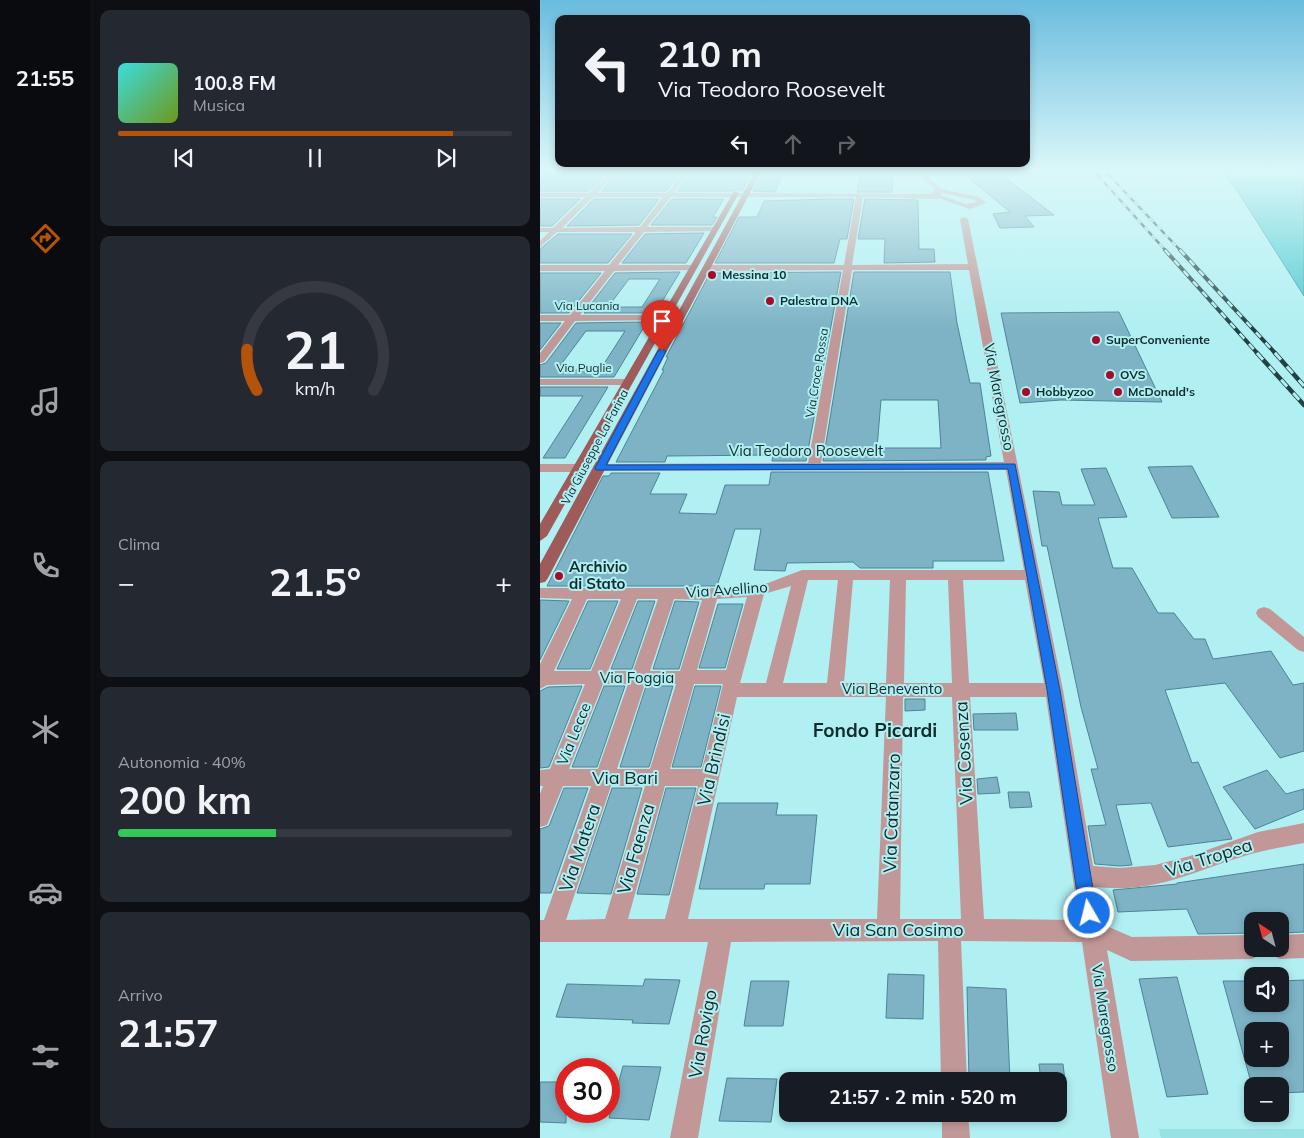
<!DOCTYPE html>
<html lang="it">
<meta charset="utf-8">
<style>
:root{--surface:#171b24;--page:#242831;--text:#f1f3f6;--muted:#9ea1a6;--line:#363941;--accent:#b45309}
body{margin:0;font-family:Mulish,sans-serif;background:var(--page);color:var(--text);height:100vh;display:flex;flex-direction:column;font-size:19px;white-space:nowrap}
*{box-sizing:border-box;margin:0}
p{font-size:16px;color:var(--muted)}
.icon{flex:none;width:28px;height:28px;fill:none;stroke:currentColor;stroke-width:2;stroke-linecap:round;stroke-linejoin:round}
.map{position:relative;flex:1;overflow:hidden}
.details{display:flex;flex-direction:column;gap:10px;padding:10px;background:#0d0f14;width:450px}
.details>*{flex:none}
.top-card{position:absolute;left:15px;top:15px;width:475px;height:152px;border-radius:10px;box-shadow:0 2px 8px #0003;background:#171b24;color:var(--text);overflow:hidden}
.needle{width:32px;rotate:324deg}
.fabs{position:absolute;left:704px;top:912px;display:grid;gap:10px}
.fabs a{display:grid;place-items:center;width:45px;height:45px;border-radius:10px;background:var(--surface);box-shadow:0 2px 8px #0003;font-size:25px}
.speed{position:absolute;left:15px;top:1058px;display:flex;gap:10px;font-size:25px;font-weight:700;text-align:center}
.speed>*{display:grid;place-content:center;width:65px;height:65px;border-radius:50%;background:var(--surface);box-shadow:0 2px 8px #0003;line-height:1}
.speed .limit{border:8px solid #d22;background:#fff;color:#111}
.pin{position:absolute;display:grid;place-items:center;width:42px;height:42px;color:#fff;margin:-51px -21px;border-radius:50% 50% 50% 0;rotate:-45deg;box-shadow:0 0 5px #0007}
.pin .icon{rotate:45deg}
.me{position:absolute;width:55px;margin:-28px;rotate:352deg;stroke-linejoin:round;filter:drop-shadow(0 0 4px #0008)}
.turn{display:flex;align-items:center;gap:18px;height:105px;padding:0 20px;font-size:22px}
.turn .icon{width:65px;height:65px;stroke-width:2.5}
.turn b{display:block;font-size:35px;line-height:42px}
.lanes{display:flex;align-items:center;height:48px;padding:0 20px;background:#0003;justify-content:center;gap:25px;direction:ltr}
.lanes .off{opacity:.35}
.big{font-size:38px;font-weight:700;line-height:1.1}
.details .card{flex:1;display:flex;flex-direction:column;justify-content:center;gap:8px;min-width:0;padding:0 18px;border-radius:10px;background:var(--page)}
.details .dial{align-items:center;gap:0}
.dial svg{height:130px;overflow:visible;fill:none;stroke:var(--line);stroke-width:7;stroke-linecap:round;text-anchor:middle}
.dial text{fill:var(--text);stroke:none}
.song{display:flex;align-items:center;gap:15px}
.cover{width:60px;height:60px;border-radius:8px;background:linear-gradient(135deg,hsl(180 70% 55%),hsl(80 70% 35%))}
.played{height:5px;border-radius:2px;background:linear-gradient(90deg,var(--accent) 85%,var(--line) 85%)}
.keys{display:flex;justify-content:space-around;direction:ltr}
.heat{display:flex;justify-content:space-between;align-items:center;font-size:28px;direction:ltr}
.charge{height:8px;border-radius:4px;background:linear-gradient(90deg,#34c759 40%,var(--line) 0)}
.trip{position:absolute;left:239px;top:1072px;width:288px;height:50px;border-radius:10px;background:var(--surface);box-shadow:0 2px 8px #0003;font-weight:700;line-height:50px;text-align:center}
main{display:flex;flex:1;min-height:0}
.dock{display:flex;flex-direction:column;width:90px;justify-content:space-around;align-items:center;background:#090b0e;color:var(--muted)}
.dock .icon{width:35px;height:35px}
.dock .on{color:var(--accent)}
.dock b{font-size:22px;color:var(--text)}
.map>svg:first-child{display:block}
</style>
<main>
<nav class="dock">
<b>21:55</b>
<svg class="icon on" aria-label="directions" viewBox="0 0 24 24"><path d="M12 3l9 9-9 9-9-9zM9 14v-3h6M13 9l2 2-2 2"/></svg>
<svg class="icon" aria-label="music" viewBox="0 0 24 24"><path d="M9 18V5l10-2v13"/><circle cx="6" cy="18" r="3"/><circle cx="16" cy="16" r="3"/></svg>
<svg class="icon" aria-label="phone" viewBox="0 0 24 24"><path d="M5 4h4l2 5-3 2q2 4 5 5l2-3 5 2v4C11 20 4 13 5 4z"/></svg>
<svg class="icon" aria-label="climate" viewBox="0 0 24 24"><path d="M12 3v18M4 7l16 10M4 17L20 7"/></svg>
<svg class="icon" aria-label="car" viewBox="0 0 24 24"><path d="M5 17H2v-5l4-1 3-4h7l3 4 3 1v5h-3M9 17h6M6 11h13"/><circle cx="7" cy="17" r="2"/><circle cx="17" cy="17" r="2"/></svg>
<svg class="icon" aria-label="filters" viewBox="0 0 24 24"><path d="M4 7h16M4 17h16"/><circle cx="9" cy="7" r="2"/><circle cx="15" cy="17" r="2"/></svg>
</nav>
<section class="details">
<div class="card">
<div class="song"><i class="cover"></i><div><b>100.8 FM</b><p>Musica</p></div></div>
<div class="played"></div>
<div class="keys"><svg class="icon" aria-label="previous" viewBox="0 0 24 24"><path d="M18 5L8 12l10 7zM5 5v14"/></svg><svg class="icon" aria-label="pause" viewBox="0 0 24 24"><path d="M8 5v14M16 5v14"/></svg><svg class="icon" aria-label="next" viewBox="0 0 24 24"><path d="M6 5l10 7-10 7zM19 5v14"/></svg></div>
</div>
<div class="card dial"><svg viewBox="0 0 100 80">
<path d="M14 69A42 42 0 1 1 86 69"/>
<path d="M14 69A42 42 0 0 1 8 44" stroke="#b45309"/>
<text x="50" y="56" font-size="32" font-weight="700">21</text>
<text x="50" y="72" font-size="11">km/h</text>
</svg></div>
<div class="card"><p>Clima</p>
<div class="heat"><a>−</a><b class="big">21.5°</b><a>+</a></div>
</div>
<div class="card"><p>Autonomia · 40%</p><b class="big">200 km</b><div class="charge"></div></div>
<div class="card"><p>Arrivo</p><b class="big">21:57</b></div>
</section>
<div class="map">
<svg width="764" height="1138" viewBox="0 0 764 1138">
<rect width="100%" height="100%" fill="#b0eff2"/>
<!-- built -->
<path fill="#9ae1e5" d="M612 170H653L656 176 620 177Z
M619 1129H764V1138H621Z"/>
<!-- water -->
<path fill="#4ec9d0" stroke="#3c9a9f" d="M680 170H764V296L698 192Z"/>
<!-- building -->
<path fill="#7db3c5" stroke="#4e8495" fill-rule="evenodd" d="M0 170H71L48 191H0Z
M81 170H143L126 191H61Z
M153 170H214L202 191 197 189 192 191H138Z
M224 170H244L235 192 213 191Z
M321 170H353L352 192H317Z
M419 170H455L514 215 485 216 494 227 460 228 453 214 470 212Z
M0 199H40L12 226H0Z
M54 199H119L99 225 27 226Z
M132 199H184L173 217H177L172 225H111Z
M290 199H314L307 239H300L294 263H175L199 217H217L224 201Z
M325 199 378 200 379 249H394L395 262 344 263 345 239H318Z
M164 233 146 263H82L105 234Z
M18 234H92L68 263H0V249Z
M140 272 115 313H44L75 273ZM89 279H120L102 307H68Z
M301 272 266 461H232L233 455 127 456 125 462H76L124 370H122L128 357H126L170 273Z
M314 272H410L417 323 430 383H440L451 456 446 457V460L283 461ZM341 400H398L401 448H337Z
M0 273H61L29 313H0Z
M579 312 622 402 521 400 480 403 461 313Z
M107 322 74 377H0V365L6 363 36 323ZM46 331H85L60 370H17Z
M0 323H21L0 350Z
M0 387H68L25 458H3L43 396H0Z
M652 466 679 517 632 518 608 467Z
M566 468 587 517 558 518 573 568H592L618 613H634L654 639H665L673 659 731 651 753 685 764 683V751L740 758 685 683 625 690 652 763 658 762 692 839 628 847 611 803 576 805 592 865 580 866 555 864 548 826 566 825 551 769H558L541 707 507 546H502L493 491 519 492 522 505H555L541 469Z
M231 472H448L464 561H393V568H320L313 562 247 563 245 571 214 570 221 529H195L177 586H7L63 476H69L71 473H120L110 494H147L139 513 176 514 185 485H229Z
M0 600 29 601 0 660Z
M48 601H78L50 669H17Z
M98 601H115L92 669H71Z
M135 601 159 602 139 669H113Z
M178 604H203L185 668H159Z
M42 686 9 767 0 768V691L8 687Z
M64 686H85L57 767H32Z
M106 686H133L109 767H80Z
M155 686H181L161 767H132Z
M365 699H385V710L365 711Z
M476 713 478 730H434L433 714Z
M727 770 746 794 764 789V809L715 829 683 787Z
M457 777 460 793 438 794 437 779Z
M24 788H48L11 893H0V829L9 826Z
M72 788H102L71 894 37 893Z
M126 788H156L129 895 97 894Z
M468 792H489L492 807 470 808Z
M178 803H238L236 815H277L270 884H225L224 889H159Z
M764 864V932L740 933V921H712V933L658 934 647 909 578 912 573 890 637 884V883Z
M348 974 384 975 383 1019 346 1018Z
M637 977 668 1094 627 1097 599 979Z
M105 979 140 980 129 1024 92 1023 93 1020 16 1017 27 984 103 986Z
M764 980V1092L740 1093V1086H712L683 981H712V1004H740V981ZM712 1031H740V1059H712Z
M211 981H249L243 1026H204Z
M427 987 466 989 470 1081H429Z
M499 1064H523L525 1081H501Z
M83 1066 121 1067 109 1120 69 1118Z
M187 1078 237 1079 231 1122 179 1121Z
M0 1082H26V1123L0 1122Z"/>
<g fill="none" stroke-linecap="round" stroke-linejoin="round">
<!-- minor -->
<path fill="#c19897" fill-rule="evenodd" d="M73 170H79L57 193H127L145 170H151L134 193 391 194 395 189 374 170H380L402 189 439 197 446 203 430 209 401 199 323 197 312 265 428 264 420 219 424 217 428 219 523 690 553 866 580 868 615 865 650 856 718 832 764 823V843C749 846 734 848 719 852 659 867 623 894 556 887L562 924 592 937 712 935V949H723L720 955 712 959 591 961 567 950 599 1138H571L542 942 421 941 427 1081H401L398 941 191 942 158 1138H130L168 942H0V920H4L51 786H23L7 825 0 827V794L3 786H0V770L10 769 45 684 7 685 0 689V664L32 599 0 598V588H196L228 583 262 570H484L466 470 54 471 53 468 54 465 59 464 268 463 303 270 167 271 163 268 167 265H304L316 197H131L107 227H175L179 229 175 231 104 232 78 265H153L157 268 156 270 74 271 40 315H124L127 316V320L35 321 4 362 0 363V353L25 321H0V315H30L65 271H0V265H69L96 232H17L0 247V241L9 232H0V228H13L45 197H0V193H49ZM402 193 435 200 437 202 426 204 400 195ZM53 197H123L100 227 22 228ZM312 270H429L464 462 281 463ZM268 580H298L287 683H243ZM313 580H350L346 683H304ZM366 580H408L412 683H364ZM423 580H485L504 683H429ZM251 586 226 683H200L224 594ZM207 597 186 670H157L177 599ZM47 599H81L51 671H14ZM97 599H118L93 671H68ZM134 599 162 600 140 671H110ZM63 684H88L58 769H29ZM105 684H136L110 769H77ZM154 684H183L162 769H130ZM197 697H346L337 919H148ZM363 697H412L421 919H360ZM430 697H506L539 920 444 919ZM71 786H105L65 919 26 920ZM125 786H158L125 919H88Z
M0 379H88L93 382 88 385H0Z
M0 464H39L45 468 39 472H0Z
M724 607 730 609 764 637V652L758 650 718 617 716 613 718 609Z
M764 934V958L740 959 732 955 729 949H740V935Z
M402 1114H428L430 1138H402Z"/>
<!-- major -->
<path fill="#9f5a5a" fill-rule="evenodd" d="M216 170H222L8 578 5 582 0 583V564Z
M196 191 199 193 7 536 0 541V524L193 193Z"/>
<!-- rail-far2 casing -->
<g stroke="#234042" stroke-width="2.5">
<path id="rail-far2" d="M553 170 626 251
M564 170 641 251"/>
</g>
<!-- rail-far1 casing -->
<g stroke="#234042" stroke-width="4">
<path id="rail-far1" d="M625 250 718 354
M640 250 736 354"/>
</g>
<!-- rail casing -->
<g stroke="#234042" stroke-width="4.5">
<path id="rail" d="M717 353 764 405
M735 353 764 386"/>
</g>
<!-- rail-far2 -->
<use href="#rail-far2" stroke="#b0eff2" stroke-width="2" stroke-dasharray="5.5" stroke-linecap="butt"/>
<!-- rail-far1 -->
<use href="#rail-far1" stroke="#b0eff2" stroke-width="2.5" stroke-dasharray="7" stroke-linecap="butt"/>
<!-- rail -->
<use href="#rail" stroke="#b0eff2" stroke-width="3" stroke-dasharray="9" stroke-linecap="butt"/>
</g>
<!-- sky -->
<linearGradient id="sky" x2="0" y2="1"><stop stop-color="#6abcde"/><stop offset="0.52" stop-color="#dbf8f9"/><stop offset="1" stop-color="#dbf8f9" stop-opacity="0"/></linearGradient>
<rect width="764" height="329" fill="url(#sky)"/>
<!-- route -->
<path fill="#1a73e8" stroke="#114b97" d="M122 349 126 351 66 465 475 464 520 690 557 913 555 919 549 921 543 919 540 913 507 690 468 469 56 470 55 468 118 351Z"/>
<!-- markers -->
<g fill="#a60c2a" stroke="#b0eff2" stroke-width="2">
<circle cx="172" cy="275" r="5"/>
<circle cx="230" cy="301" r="5"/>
<circle cx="556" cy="340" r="5"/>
<circle cx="570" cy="375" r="5"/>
<circle cx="486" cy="392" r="5"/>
<circle cx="578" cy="392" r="5"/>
<circle cx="19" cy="576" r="5"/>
</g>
<g text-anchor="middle" stroke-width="4" stroke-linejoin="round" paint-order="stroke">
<!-- far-poi labels -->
<g font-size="12" font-weight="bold" fill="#122b2d" stroke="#b0eff2" text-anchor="start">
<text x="182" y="279">Messina 10</text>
<text x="240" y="305">Palestra DNA</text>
<text x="566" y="344">SuperConveniente</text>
<text x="580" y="379">OVS</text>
<text x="496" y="396">Hobbyzoo</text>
<text x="588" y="396">McDonald's</text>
</g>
<!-- far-street labels -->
<g font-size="12" fill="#122b2d" stroke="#b0eff2">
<text x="47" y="310">Via Lucania</text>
<text x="44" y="372">Via Puglie</text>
<text transform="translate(277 373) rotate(-81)" y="4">Via Croce Rossa</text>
<text transform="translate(55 447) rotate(-62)" y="4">Via Giuseppe La Farina</text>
</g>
<!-- street labels -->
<g font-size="15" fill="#122b2d" stroke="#b0eff2">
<text transform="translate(459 397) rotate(79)" y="5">Via Maregrosso</text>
<text x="266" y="456">Via Teodoro Roosevelt</text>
<text transform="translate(187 590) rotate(-4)" y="5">Via Avellino</text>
<text x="97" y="683">Via Foggia</text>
<text x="352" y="694">Via Benevento</text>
<text transform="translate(34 734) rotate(-68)" y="5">Via Lecce</text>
<text transform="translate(565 1018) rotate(81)" y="5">Via Maregrosso</text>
</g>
<!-- poi labels -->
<g font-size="15" font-weight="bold" fill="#122b2d" stroke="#b0eff2" text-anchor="start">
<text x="29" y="572">Archivio<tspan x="29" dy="17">di Stato</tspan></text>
</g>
<!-- near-street labels -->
<g font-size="18" fill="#122b2d" stroke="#b0eff2">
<text transform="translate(424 753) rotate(-93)" y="6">Via Cosenza</text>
<text transform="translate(174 760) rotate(-77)" y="6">Via Brindisi</text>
<text x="85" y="784">Via Bari</text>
<text transform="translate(352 813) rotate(-88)" y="6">Via Catanzaro</text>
<text transform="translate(40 848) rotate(-71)" y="6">Via Matera</text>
<text transform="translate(96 849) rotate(-74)" y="6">Via Faenza</text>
<text transform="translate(669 858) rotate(-18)" y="6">Via Tropea</text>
<text x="358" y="936">Via San Cosimo</text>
<text transform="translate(163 1034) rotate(-80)" y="6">Via Rovigo</text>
</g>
<!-- near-neighbourhood labels -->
<g font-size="19" font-weight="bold" fill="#122b2d" stroke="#b0eff2">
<text x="335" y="737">Fondo Picardi</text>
</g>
</g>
</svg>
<div class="fabs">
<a><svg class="needle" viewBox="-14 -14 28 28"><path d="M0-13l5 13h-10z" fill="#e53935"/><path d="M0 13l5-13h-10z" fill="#9ea1a6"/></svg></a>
<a><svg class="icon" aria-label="sound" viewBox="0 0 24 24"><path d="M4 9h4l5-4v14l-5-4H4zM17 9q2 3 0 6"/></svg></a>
<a>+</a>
<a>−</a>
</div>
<div class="speed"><div class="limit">30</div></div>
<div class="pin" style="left:122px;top:351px;background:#d93025"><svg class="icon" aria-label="arrive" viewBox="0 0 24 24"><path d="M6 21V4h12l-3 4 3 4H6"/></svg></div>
<svg class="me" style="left:549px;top:913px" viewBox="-20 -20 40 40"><circle r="17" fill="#1a73e8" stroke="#fff" stroke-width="3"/><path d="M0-11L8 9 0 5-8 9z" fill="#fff"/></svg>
<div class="trip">21:57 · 2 min · 520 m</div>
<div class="top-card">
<div class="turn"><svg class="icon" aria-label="left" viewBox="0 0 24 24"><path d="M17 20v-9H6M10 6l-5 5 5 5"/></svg><div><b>210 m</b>Via Teodoro Roosevelt</div></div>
<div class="lanes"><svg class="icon" aria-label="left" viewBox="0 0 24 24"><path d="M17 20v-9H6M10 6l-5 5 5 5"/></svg><svg class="icon off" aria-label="ahead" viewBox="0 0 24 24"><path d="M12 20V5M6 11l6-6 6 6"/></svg><svg class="icon off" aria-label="right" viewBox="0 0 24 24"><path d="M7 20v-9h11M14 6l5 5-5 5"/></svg></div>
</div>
</div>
</main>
